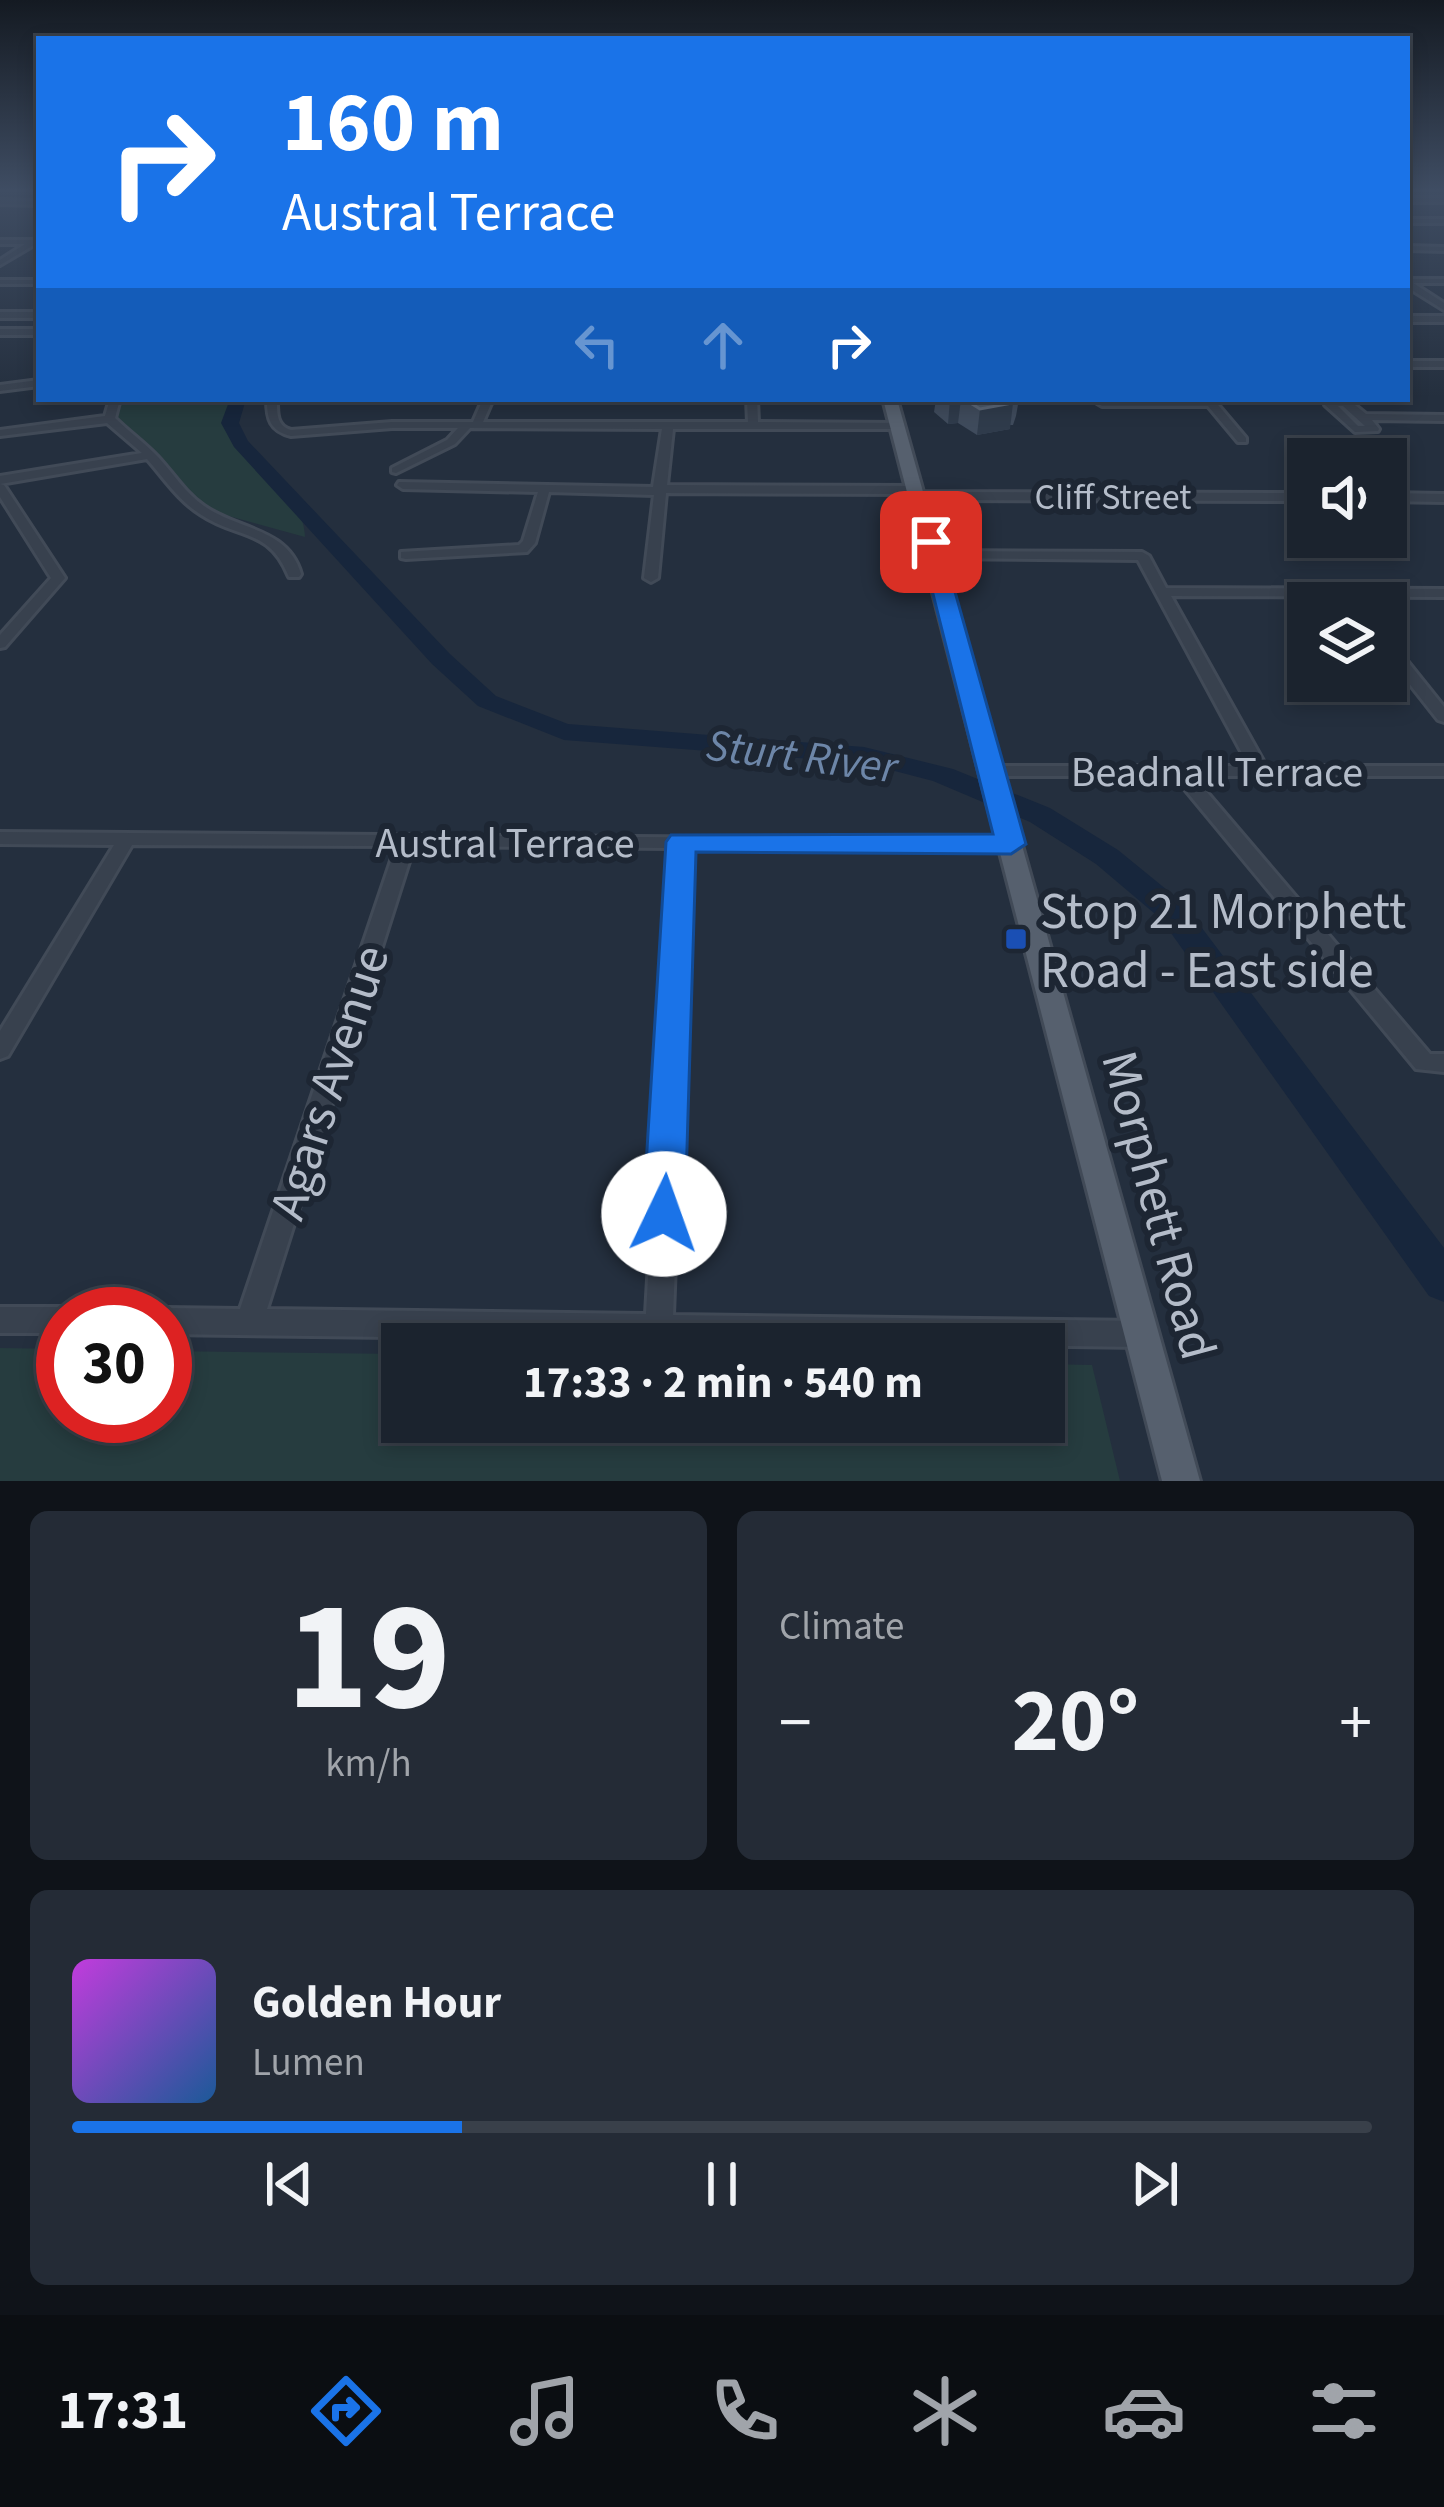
<!DOCTYPE html>
<meta charset="utf-8">
<style>
:root{--surface:#1b232e;--page:#242b36;--text:#f1f3f6;--muted:#a0a4aa;--line:#39404a;--accent:#1a73e8}
body{margin:0;font-family:"Source Sans 3",sans-serif;background:var(--page);color:var(--text);height:100vh;display:flex;flex-direction:column;font-size:45px;white-space:nowrap}
*{box-sizing:border-box;margin:0}
p{font-size:39px;color:var(--muted)}
.icon{flex:none;width:66px;height:66px;fill:none;stroke:currentColor;stroke-width:2;stroke-linecap:round;stroke-linejoin:round}
.map{position:relative;height:1481px;overflow:hidden}
.drawer{display:flex;flex-direction:column;gap:30px;padding:30px;background:#0f1319;flex:1}
.drawer>*{flex:none}
.guide{position:absolute;left:36px;top:36px;width:1374px;height:366px;border-radius:0px;box-shadow:0 6px 18px #0003,0 0 0 3px var(--line);background:#1a73e8;color:#fff;overflow:hidden}
.buttons{position:absolute;left:1287px;top:438px;display:grid;gap:24px}
.buttons a{display:grid;place-items:center;width:120px;height:120px;border-radius:0px;background:var(--surface);box-shadow:0 6px 18px #0003,0 0 0 3px var(--line);font-size:60px}
.speed{position:absolute;left:36px;top:1287px;display:flex;gap:24px;font-size:60px;font-weight:700;text-align:center}
.speed>*{display:grid;place-content:center;width:156px;height:156px;border-radius:50%;background:var(--surface);box-shadow:0 6px 18px #0003,0 0 0 3px var(--line);line-height:1}
.speed .limit{border:18px solid #d22;background:#fff;color:#111}
.pin{position:absolute;display:grid;place-items:center;width:102px;height:102px;color:#fff;margin:-51px;border-radius:24px;box-shadow:0 6px 18px #0006}
.me{position:absolute;width:132px;margin:-66px;rotate:3deg;stroke-linejoin:round;filter:drop-shadow(0 0 9px #0008)}
.turn{display:flex;align-items:center;gap:42px;height:252px;padding:0 48px;font-size:54px}
.turn .icon{width:156px;height:156px;stroke-width:2.5}
.turn b{display:block;font-size:84px;line-height:102px}
.lanes{display:flex;align-items:center;height:114px;padding:0 48px;background:#0003;justify-content:center;gap:60px;direction:ltr}
.lanes .off{opacity:.35}
.big{font-size:90px;font-weight:700;line-height:1.1}
.drawer .widget{flex:1;display:flex;flex-direction:column;justify-content:center;gap:18px;min-width:0;padding:0 42px;border-radius:18px;background:var(--page)}
.drawer .dial{align-items:center;gap:0}
.dial b{font-size:156px;line-height:1}
.song{display:flex;align-items:center;gap:36px}
.cover{width:144px;height:144px;border-radius:18px;background:linear-gradient(135deg,hsl(290 70% 55%),hsl(210 70% 35%))}
.played{height:12px;border-radius:6px;background:linear-gradient(90deg,var(--accent) 30%,var(--line) 30%)}
.keys{display:flex;justify-content:space-around;direction:ltr}
.heat{display:flex;justify-content:space-between;align-items:center;font-size:66px;direction:ltr}
.drawer .tiles{flex:1;display:grid;gap:30px;grid-template-columns:1fr 1fr}
.widget:last-child{grid-column:span 2}
.trip{position:absolute;left:381px;top:1323px;width:684px;height:120px;border-radius:0px;background:var(--surface);box-shadow:0 6px 18px #0003,0 0 0 3px var(--line);font-weight:700;line-height:120px;text-align:center}
.tabs{display:flex;height:192px;justify-content:space-around;align-items:center;background:#0b0e12;color:var(--muted)}
.tabs .icon{width:84px;height:84px}
.tabs .current{color:var(--accent)}
.tabs b{font-size:54px;color:var(--text)}
.map>svg:first-child{display:block}
</style>
<div class="map">
<svg width="1444" height="1481" viewBox="0 0 1444 1481">
<rect width="100%" height="100%" fill="#242f3e"/>
<!-- green -->
<path fill="#263c3f" d="M123 399H238L230 423C250 465 303 490 305 537L199 508 110 419Z
M0 1348 63 1349V1416H165V1351L402 1354V1422H1044V1364L1092 1365 1120 1481H0Z"/>
<g fill="none" stroke-linecap="round" stroke-linejoin="round">
<!-- river -->
<path fill="#17263c" fill-rule="evenodd" d="M230 399H246L239 423 248 441 450 654 496 696 568 724 864 747 953 769 1050 808 1118 850 1183 903 1444 1248V1302L1429 1296 1161 919 1096 864 1030 822 933 781 864 763 564 740 478 706 432 664 234 447 221 423Z"/>
<!-- minor casing -->
<g stroke="#414a57" stroke-width="6">
<path id="minor" d="M1407 198H1444V202H1407Z
M0 200 39 201V205L0 204Z
M1407 219H1444V223H1407Z
M39 237V242L0 265V260L25 244H0V240H33Z
M1407 246 1444 247V251L1407 250Z
M1407 279H1444V283H1413L1444 303V310L1407 287Z
M0 280H39V284H0Z
M0 312H39V318H0Z
M1407 316H1444V322H1407Z
M0 329H39V335H0Z
M1407 361H1444V367H1407Z
M39 380V386L0 391V385Z
M110 399H120L115 418C129 432 145 443 158 457 173 473 185 493 204 506 238 530 288 528 301 574L299 577H289C269 527 238 540 200 514 178 500 164 478 147 459L0 484V476L142 453 107 423 0 436V430L105 416Z
M267 399H277C277 412 276 426 291 430L392 422H473L483 399H493L483 422H748L747 399H757L758 422 897 423 902 426 897 429H673L667 485 916 486 920 487V492L1308 493V501L918 500 914 499V494L666 493 658 578 651 582 644 578 654 495 549 492 535 543 527 552 406 559 401 558V552L519 545 523 541 538 492 403 489 397 485 399 482 653 487 662 429 470 428 455 444 396 473 392 472V468L447 440 458 428H392L291 436C270 431 267 419 267 399Z
M1213 399 1246 438V442H1238L1208 406H1102L1097 403 1102 400Z
M1329 400 1350 401 1366 414 1444 415V421L1372 420 1379 429 1378 431 1355 432 1325 405V401ZM1338 406H1343L1365 426H1358Z
M0 484 4 485 65 578 5 647 0 648V635L51 578 0 497Z
M1386 493 1444 494V502L1386 501Z
M934 551 1142 552 1149 556 1166 588 1444 589V597L1171 596 1266 766H1444V776H1193L1430 1054H1444V1072L1416 1069 1174 776H990L981 771 990 766H1249L1138 560 929 558V552Z
M1386 640 1391 641 1444 707V722L1438 720 1386 654Z
M0 832 1017 840 1020 844 1017 848 1011 850 691 848 673 1315 1141 1321 1151 1325 1155 1334 1151 1343 1141 1347 165 1334V1314H154L165 1308 240 1309 396 846 132 845 8 1056 0 1059V1031L114 845 0 844ZM414 846 673 848 646 1314 267 1309Z
M0 1307H63L74 1314H63V1333H0Z"/>
</g>
<!-- major casing -->
<g stroke="#414a57" stroke-width="6">
<path id="major" d="M883 399H897L1200 1481H1162Z"/>
</g>
<!-- minor -->
<use href="#minor" fill="#38414e" fill-rule="evenodd"/>
<!-- major -->
<use href="#major" fill="#56606e" fill-rule="evenodd"/>
</g>
<!-- wall -->
<path fill="#3f4b5c" d="M936 399H1019L1016 416 1013 425H1010V429L977 435 958 423 948 424 934 412Z"/>
<!-- shaded-wall -->
<path fill="#2f3b4b" d="M950 399H961L958 423 948 424Z
M1013 403 1010 429 977 435 980 409Z"/>
<!-- building -->
<path fill="#4b5868" stroke="#5c6777" stroke-width="3" d="M964 399H1017H1011L1013 403 980 409Z"/>
<!-- sky -->
<linearGradient id="sky" x2="0" y2="1"><stop stop-color="#141a22"/><stop offset="0.48" stop-color="#3f4d63"/><stop offset="1" stop-color="#3f4d63" stop-opacity="0"/></linearGradient>
<rect width="1444" height="397" fill="url(#sky)"/>
<!-- route -->
<path fill="#1a73e8" stroke="#114b97" stroke-width="3" d="M931 535 941 542 1026 844 1011 854 696 852 685 1214 679 1227 664 1232 650 1227 643 1214 666 842 671 835 993 834 920 542Z"/>
<!-- markers -->
<rect fill="#1a4fb4" stroke="#1d2633" stroke-width="4.5" x="1004" y="927" width="24" height="24" rx="6"/>
<g text-anchor="middle" stroke-width="12" stroke-linejoin="round" paint-order="stroke">
<!-- far-street labels -->
<g font-size="36" fill="#b4bcc9" stroke="#1d2633">
<text x="1113" y="509">Cliff Street</text>
</g>
<!-- street labels -->
<g font-size="42" fill="#b4bcc9" stroke="#1d2633">
<text x="1217" y="786">Beadnall Terrace</text>
<text x="505" y="857">Austral Terrace</text>
</g>
<!-- water labels -->
<g font-size="45" font-style="italic" fill="#6d86a8" stroke="#1d2633">
<text transform="translate(802 755) rotate(7)" y="16">Sturt River</text>
</g>
<!-- near-poi labels -->
<g font-size="51" fill="#b4bcc9" stroke="#1d2633" text-anchor="start">
<text x="1040" y="928">Stop 21 Morphett<tspan x="1040" dy="59">Road - East side</tspan></text>
</g>
<!-- near-street labels -->
<g font-size="51" fill="#b4bcc9" stroke="#1d2633">
<text transform="translate(328 1082) rotate(-72)" y="18">Agars Avenue</text>
<text transform="translate(1160 1205) rotate(75)" y="18">Morphett Road</text>
</g>
</g>
</svg>
<div class="buttons">
<a><svg class="icon" aria-label="sound" viewBox="0 0 24 24"><path d="M4 9h4l5-4v14l-5-4H4zM17 9q2 3 0 6"/></svg></a>
<a><svg class="icon" aria-label="layers" viewBox="0 0 24 24"><path d="M12 4l9 5-9 5-9-5zM3 14l9 5 9-5"/></svg></a>
</div>
<div class="speed"><div class="limit">30</div></div>
<div class="pin" style="left:931px;top:542px;background:#d93025"><svg class="icon" aria-label="arrive" viewBox="0 0 24 24"><path d="M6 21V4h12l-3 4 3 4H6"/></svg></div>
<svg class="me" style="left:664px;top:1214px" viewBox="-20 -20 40 40"><circle r="19" fill="#fff"/><path d="M0-13L10 11 0 6-10 11z" fill="#1a73e8"/></svg>
<div class="trip">17:33 · 2 min · 540 m</div>
<div class="guide">
<div class="turn"><svg class="icon" aria-label="right" viewBox="0 0 24 24"><path d="M7 20v-9h11M14 6l5 5-5 5"/></svg><div><b>160 m</b>Austral Terrace</div></div>
<div class="lanes"><svg class="icon off" aria-label="left" viewBox="0 0 24 24"><path d="M17 20v-9H6M10 6l-5 5 5 5"/></svg><svg class="icon off" aria-label="ahead" viewBox="0 0 24 24"><path d="M12 20V5M6 11l6-6 6 6"/></svg><svg class="icon" aria-label="right" viewBox="0 0 24 24"><path d="M7 20v-9h11M14 6l5 5-5 5"/></svg></div>
</div>
</div>
<section class="drawer">
<div class="tiles">
<div class="widget dial"><b>19</b><p>km/h</p></div>
<div class="widget"><p>Climate</p>
<div class="heat"><a>−</a><b class="big">20°</b><a>+</a></div>
</div>
<div class="widget">
<div class="song"><i class="cover"></i><div><b>Golden Hour</b><p>Lumen</p></div></div>
<div class="played"></div>
<div class="keys"><svg class="icon" aria-label="previous" viewBox="0 0 24 24"><path d="M18 5L8 12l10 7zM5 5v14"/></svg><svg class="icon" aria-label="pause" viewBox="0 0 24 24"><path d="M8 5v14M16 5v14"/></svg><svg class="icon" aria-label="next" viewBox="0 0 24 24"><path d="M6 5l10 7-10 7zM19 5v14"/></svg></div>
</div>
</div>
</section>
<nav class="tabs">
<b>17:31</b>
<svg class="icon current" aria-label="directions" viewBox="0 0 24 24"><path d="M12 3l9 9-9 9-9-9zM9 14v-3h6M13 9l2 2-2 2"/></svg>
<svg class="icon" aria-label="music" viewBox="0 0 24 24"><path d="M9 18V5l10-2v13"/><circle cx="6" cy="18" r="3"/><circle cx="16" cy="16" r="3"/></svg>
<svg class="icon" aria-label="phone" viewBox="0 0 24 24"><path d="M5 4h4l2 5-3 2q2 4 5 5l2-3 5 2v4C11 20 4 13 5 4z"/></svg>
<svg class="icon" aria-label="climate" viewBox="0 0 24 24"><path d="M12 3v18M4 7l16 10M4 17L20 7"/></svg>
<svg class="icon" aria-label="car" viewBox="0 0 24 24"><path d="M5 17H2v-5l4-1 3-4h7l3 4 3 1v5h-3M9 17h6M6 11h13"/><circle cx="7" cy="17" r="2"/><circle cx="17" cy="17" r="2"/></svg>
<svg class="icon" aria-label="filters" viewBox="0 0 24 24"><path d="M4 7h16M4 17h16"/><circle cx="9" cy="7" r="2"/><circle cx="15" cy="17" r="2"/></svg>
</nav>
